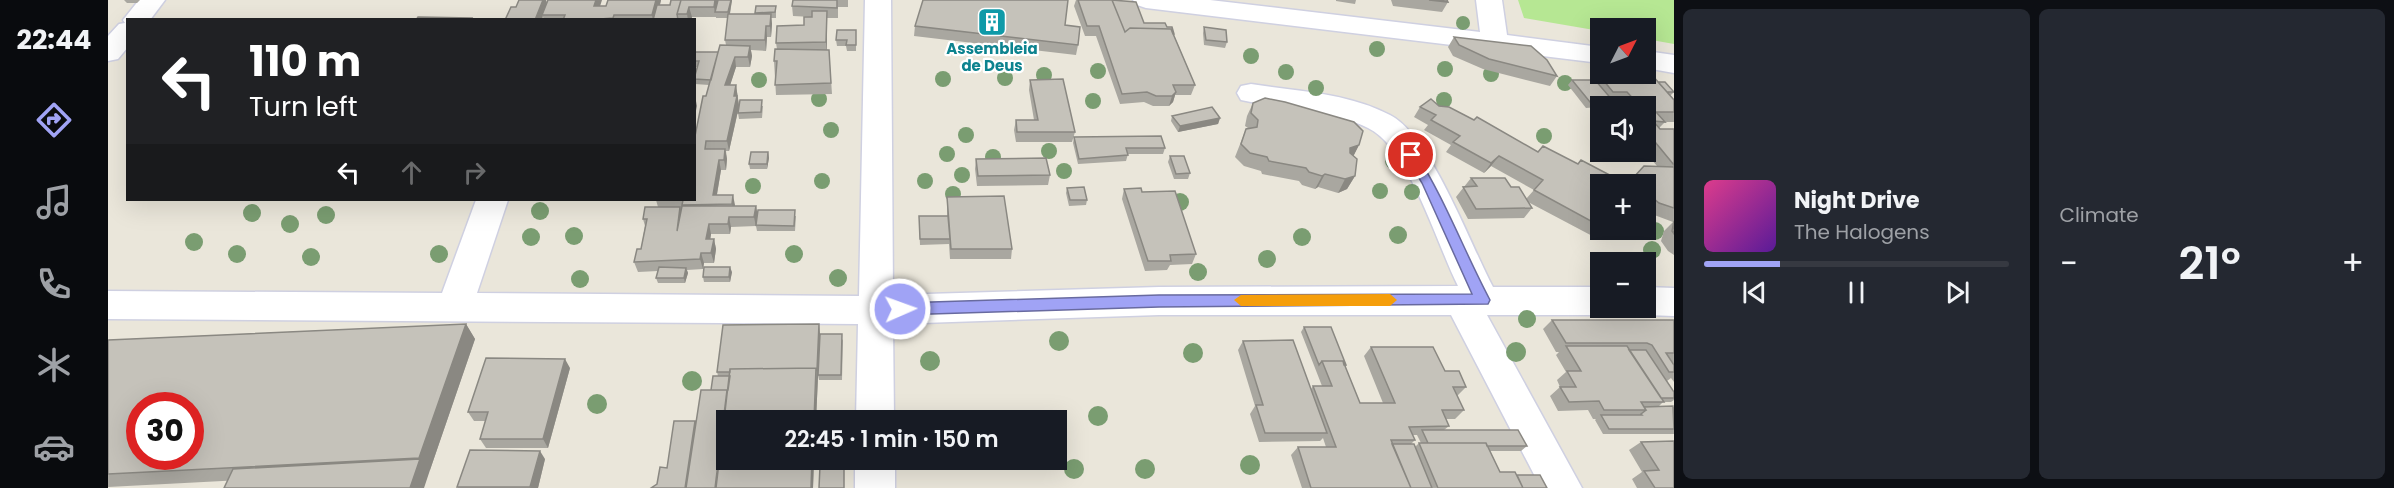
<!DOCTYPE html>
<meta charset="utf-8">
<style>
:root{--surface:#171b24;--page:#242831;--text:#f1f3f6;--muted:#9ea1a6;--line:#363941;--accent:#a0a3f5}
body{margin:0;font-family:Poppins,sans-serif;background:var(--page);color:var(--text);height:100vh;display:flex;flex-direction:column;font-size:22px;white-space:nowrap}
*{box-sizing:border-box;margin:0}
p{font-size:20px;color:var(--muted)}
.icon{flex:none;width:33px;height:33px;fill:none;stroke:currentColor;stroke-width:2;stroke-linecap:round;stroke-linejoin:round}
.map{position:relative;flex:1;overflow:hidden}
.side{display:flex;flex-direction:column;gap:9px;padding:9px;background:#0d0f14;width:720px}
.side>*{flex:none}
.top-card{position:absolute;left:18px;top:18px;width:570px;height:183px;border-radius:0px;box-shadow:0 6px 24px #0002;background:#202124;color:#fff;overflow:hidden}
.needle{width:39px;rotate:48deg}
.buttons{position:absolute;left:1482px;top:18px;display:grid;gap:12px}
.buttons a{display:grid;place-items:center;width:66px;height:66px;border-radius:0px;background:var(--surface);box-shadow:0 6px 24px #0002;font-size:30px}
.speed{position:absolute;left:18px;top:392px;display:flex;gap:12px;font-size:30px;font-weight:700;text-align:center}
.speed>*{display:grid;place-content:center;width:78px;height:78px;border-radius:50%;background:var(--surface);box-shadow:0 6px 24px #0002;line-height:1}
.speed .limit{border:9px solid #d22;background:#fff;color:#111}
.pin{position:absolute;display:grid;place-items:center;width:51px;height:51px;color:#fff;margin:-26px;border:3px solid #fff;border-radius:50%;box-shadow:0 2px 6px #0007}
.me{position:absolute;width:66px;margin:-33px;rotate:88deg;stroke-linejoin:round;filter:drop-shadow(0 0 4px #0008)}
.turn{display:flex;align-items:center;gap:21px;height:126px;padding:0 24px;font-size:27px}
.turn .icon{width:78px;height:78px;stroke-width:2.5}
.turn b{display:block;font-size:42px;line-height:51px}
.lanes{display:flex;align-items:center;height:57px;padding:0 24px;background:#0003;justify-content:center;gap:30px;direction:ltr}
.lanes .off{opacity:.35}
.big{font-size:45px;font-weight:600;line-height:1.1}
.side .card{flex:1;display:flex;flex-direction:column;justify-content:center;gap:9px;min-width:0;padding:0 21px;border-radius:9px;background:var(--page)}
.song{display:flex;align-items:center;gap:18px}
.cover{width:72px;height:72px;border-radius:9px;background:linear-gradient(135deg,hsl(330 70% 55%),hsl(270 70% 35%))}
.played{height:6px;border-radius:3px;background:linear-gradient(90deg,var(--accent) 25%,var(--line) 25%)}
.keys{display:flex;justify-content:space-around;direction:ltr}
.heat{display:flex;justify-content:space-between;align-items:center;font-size:33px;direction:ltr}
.side .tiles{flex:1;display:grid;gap:9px;grid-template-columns:repeat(2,1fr)}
.trip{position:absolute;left:608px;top:410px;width:351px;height:60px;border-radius:0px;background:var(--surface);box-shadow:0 6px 24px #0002;font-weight:600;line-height:60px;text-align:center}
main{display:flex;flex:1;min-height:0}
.menu{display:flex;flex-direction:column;width:108px;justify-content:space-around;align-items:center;background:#090b0e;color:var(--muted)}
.menu .icon{width:42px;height:42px}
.menu .selected{color:var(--accent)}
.menu b{font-size:27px;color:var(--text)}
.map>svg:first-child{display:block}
</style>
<main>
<nav class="menu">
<b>22:44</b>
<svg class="icon selected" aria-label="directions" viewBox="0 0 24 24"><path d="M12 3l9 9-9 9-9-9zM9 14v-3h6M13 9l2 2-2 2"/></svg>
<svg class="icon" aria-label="music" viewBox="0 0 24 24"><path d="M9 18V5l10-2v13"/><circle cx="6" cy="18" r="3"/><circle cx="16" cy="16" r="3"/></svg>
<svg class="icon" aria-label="phone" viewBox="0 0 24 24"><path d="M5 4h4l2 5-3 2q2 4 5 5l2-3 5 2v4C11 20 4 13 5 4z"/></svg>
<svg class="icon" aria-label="climate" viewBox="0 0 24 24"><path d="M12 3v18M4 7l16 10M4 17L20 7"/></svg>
<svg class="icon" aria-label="car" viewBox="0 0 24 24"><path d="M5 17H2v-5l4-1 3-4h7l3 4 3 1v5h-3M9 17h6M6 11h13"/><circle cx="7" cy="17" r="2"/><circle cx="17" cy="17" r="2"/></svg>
</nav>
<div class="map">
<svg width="1566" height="488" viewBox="0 0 1566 488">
<rect width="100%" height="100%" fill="#eae6da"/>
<!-- pitch -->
<path fill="#b6e793" d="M1410 0H1566V44L1538 39V28H1492V31L1416 18Z"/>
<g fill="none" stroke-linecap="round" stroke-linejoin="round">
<!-- minor casing -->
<g stroke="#cfd0e1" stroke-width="3">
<path id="minor" d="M31 0H57L42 20H20V47L10 59 0 61V36L11 24 17 23 15 20Z
M757 0H783L785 295 1051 287 1350 286C1329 245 1301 147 1260 128 1225 111 1181 109 1143 102L1133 100 1129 93 1133 86 1143 84C1188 91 1241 93 1282 115 1323 136 1362 244 1385 287H1492V308H1506L1504 311 1492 315H1379L1474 488H1433L1343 315H1051L785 324 786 420H748L750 324 0 319V291L334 293 368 200H400L369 293 751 296Z
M1025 0H1102L1372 32 1368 0H1394L1399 35 1492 47V63L1038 8 1029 5Z
M1538 51 1566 55V73L1538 68Z
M1538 287 1566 288V316L1538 315 1526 311 1524 308H1538Z
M747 459H787V488H747Z"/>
</g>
<!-- minor -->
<use href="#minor" fill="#fff" fill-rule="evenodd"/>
</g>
<!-- trees -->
<g fill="#7a9d71">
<circle cx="1355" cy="23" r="7"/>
<circle cx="1269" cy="49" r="8"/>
<circle cx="1143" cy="56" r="8"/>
<circle cx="1337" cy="69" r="8"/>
<circle cx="990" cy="71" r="8"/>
<circle cx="1178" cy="72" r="8"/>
<circle cx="1383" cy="74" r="8"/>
<circle cx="936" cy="75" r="8"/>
<circle cx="897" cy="78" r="8"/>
<circle cx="835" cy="79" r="8"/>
<circle cx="651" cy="80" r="8"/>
<circle cx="1457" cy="83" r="8"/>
<circle cx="1208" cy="88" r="8"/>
<circle cx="711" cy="99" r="8"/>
<circle cx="1336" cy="100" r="8"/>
<circle cx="985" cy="101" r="8"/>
<circle cx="723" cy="130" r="8"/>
<circle cx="858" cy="135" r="8"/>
<circle cx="1436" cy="136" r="8"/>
<circle cx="941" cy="151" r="8"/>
<circle cx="839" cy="154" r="8"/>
<circle cx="885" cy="157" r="8"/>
<circle cx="1285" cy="161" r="8"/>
<circle cx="956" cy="171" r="8"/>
<circle cx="854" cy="175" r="8"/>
<circle cx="714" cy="181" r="8"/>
<circle cx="817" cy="181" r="8"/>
<circle cx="645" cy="186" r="8"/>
<circle cx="1272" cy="191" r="8"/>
<circle cx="1304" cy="192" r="8"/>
<circle cx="845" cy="194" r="8"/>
<circle cx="1072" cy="202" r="9"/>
<circle cx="432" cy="211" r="9"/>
<circle cx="144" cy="213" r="9"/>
<circle cx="218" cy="215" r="9"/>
<circle cx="182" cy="224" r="9"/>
<circle cx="1547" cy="231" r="9"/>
<circle cx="1290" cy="235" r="9"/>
<circle cx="466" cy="236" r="9"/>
<circle cx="423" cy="237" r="9"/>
<circle cx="1194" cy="237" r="9"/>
<circle cx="86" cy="242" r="9"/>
<circle cx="1544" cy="250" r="9"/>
<circle cx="129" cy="254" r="9"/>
<circle cx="331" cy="254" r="9"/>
<circle cx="686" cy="254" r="9"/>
<circle cx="203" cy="257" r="9"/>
<circle cx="1159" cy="259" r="9"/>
<circle cx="1090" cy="272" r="9"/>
<circle cx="730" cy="278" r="9"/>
<circle cx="472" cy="279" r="9"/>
<circle cx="1419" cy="319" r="9"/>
<circle cx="951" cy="341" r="10"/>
<circle cx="1408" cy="352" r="10"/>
<circle cx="1085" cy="353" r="10"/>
<circle cx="822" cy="361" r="10"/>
<circle cx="584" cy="381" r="10"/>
<circle cx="489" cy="404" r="10"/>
<circle cx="990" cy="416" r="10"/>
<circle cx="1142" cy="465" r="10"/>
<circle cx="966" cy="469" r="10"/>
<circle cx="1037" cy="469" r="10"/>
</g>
<!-- wall -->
<path fill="#a9a7a0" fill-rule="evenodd" d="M16 0H32L29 3H19Z
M411 0H438L439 4 492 6H498L500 0H553L552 5H562L563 0H624L622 14H648V6H668V18H663L664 24 663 37H659L658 51 643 50 644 56 642 67H628L622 85H628L631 105 655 106 654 118 631 119 630 113 631 107 621 151H618L619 159 618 170H613L609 195 627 206H648L649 214 688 216 687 231H649L648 226 623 227 622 234H603L602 239H606L608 249 606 263H596L595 269 579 270 580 273 577 283H550L548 278 550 271 530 272 526 262 533 249 537 226 535 219 550 207 548 200H586L598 96 601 85 587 84 586 77 590 67H586V52H610L618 45 617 40 620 18H608V16V17H584L583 20H436V18L408 7Z
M685 0H740V7H730V18H719V50H721L724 94 668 95 666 61 669 49 668 43 696 25 704 17 685 16 684 6Z
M968 0H1007L1036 23 1059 27 1066 34V35L1087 85 1083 95H1067L1065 102 1061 106H1045L1036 102 1012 104 988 36H977L966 6Z
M1228 0H1248L1247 4 1228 1Z
M1283 0H1339L1340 2 1334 12 1285 6Z
M957 25 970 45 968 55 806 36 807 26Z
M1096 27 1119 42 1117 48 1096 45 1095 33Z
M748 30V51H739L738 46H729L728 40Z
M1346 37 1449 76 1442 86 1375 69 1345 56 1340 47Z
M1491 75 1509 80H1521L1525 75 1550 82 1566 92 1562 96 1564 99H1566V122H1557L1551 128 1552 129H1566V255L1560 251 1553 241 1556 231 1565 222 1541 213 1538 211V184H1519L1536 166H1549L1537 152 1538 106H1514L1511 103H1505L1502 106 1478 108 1460 85 1464 80H1487Z
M922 80 967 132 964 142H908L906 130 908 120H926L921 90Z
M1145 103 1251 145 1245 156 1247 176 1239 189 1230 193 1210 187 1207 189 1194 185 1191 181 1154 174 1153 171 1136 166 1127 157 1138 129 1140 128 1137 126 1139 116Z
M1331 106 1430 152 1492 184V230H1509L1506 233 1499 230 1490 239 1420 202 1424 208 1416 218 1360 219 1348 197 1363 178 1403 187 1418 199 1426 190 1383 166 1376 173 1338 152 1343 145 1316 130 1320 125 1306 117 1312 107Z
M1064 116 1112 118 1110 124 1070 132 1063 121Z
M966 137 1057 148 1055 154H1020L1018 161 970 164 965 143Z
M660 152 661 158 659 169H642L641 164Z
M1062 156 1082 173 1080 179H1066L1060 162Z
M868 159 942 175 940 185 869 186 867 169Z
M959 188 979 200 978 205 961 206 958 193Z
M1016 189 1034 192 1088 254 1084 264 1062 265 1059 270 1037 271 1014 199Z
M839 197 904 249 903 259H842L841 244 812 245 811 222 839 216Z
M624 272 622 282H596L595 277Z
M1444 320H1566V382L1563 378 1559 381 1566 392V400L1563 402H1555L1550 407H1566V434H1495L1487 420 1488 419H1485L1480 410 1450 411 1442 396 1452 387 1449 380 1458 372 1448 355 1451 352H1448L1435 329Z
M358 324 367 339 322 470 0 487V340Z
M711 324 712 334 708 420 618 459H706L705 488 549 484 588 423 610 376 609 372Z
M1196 327 1238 365 1237 366 1252 403H1275L1256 356 1263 347 1337 371 1358 387 1349 396 1356 410 1347 419H1338L1341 426 1336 430 1419 446 1413 451H1382L1392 472 1409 475 1439 488H1194L1183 455 1190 447H1218L1215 438 1212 441 1151 442 1142 414 1147 406 1130 350 1135 341 1203 389 1205 386H1214L1193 332ZM1304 435H1309L1313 443H1311L1307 447 1303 444 1307 440Z
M735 339 734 380H711L710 375Z
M462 368 440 448H378L372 439 378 421H366L360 412Z
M1533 442 1566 488H1529L1524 479 1534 472 1521 450Z
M437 459 430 488H350L349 487Z"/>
<!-- shaded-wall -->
<path fill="#8a8882" d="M435 0H438L440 7 434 15 435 20H427Z
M488 0H494L489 16 486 6Z
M548 0H553L548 20H545L544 15Z
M607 0H611L607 12 608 17 606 7Z
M623 0H624L621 18 620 12Z
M581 7 584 17 583 20H580L579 14Z
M719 11V52L718 42Z
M663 14 664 24 663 37 662 26Z
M658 26 659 37 658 51 657 40Z
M642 46 644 56 642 67 640 57Z
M627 57 628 67 619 95 617 85Z
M628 85 631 106 621 151 619 141 626 96Z
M1068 92 1065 102 1061 106 1064 96Z
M587 96 589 106 586 120V99Z
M1112 118 1110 124 1070 132 1072 126Z
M1251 145 1244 159 1235 161 1242 148Z
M617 149 619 159 618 170 616 160Z
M660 152 661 158 659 169V164Z
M1391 156 1383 166 1376 173 1383 163Z
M611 160 613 170 607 205 605 195Z
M1217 174 1210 187 1207 189 1214 176Z
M1247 176 1239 189 1230 193 1237 179Z
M625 195 627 205 626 214 624 204Z
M648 206 650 216 648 227 646 217Z
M621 217 623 227 622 234 620 224Z
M601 224 603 234 601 249 598 239Z
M606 239 608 249 606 263 603 253Z
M593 253 596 263 595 269 592 259Z
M622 267 624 272 622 282 621 277Z
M578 268 580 273 577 283 576 278Z
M358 324 367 339 322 470 316 488H302L312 459 311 458Z
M711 324 712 334 708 420H706Z
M457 359 462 368 440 448 435 439Z
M619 390 610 488H607Z
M432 451 437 459 430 488H422Z
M704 459H706L705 488H703Z"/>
<!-- building -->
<path fill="#c5c2ba" stroke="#8a8882" stroke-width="1.5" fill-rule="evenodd" d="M411 0H435L427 20H397L403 7H408Z
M440 0H488L486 6H498L500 0H548L544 15H506L505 18 493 19V20H455L457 15H434Z
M563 0H573L569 14 570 20H545L549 5H562Z
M573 0H607L606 7H581L579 14H569Z
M610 0H623L620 12H607Z
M685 0H729V8L684 6Z
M815 0H960L957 25 972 27 970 45 807 26Z
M970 0H1004L1017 32 1022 28 1063 29 1087 85H1065L1068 92 1064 96H1048L1039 92 1014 94 991 26H979Z
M1004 0 1028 2 1036 23H1057L1059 27H1064L1066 34H1065L1063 29 1022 28 1017 32Z
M1321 0H1339L1340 2Z
M648 6H668L667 12 647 13Z
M704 11H719L718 42 668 43 669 26 696 25V17H704Z
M620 14H663L662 26H658L657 40H617Z
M310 17 364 18 363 20H308Z
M1096 27 1118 30 1119 42 1098 40Z
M729 30H748V45H738L739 40H728Z
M1346 37 1423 46 1439 60 1449 76 1381 59 1351 45Z
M612 45 642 46 640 57H627L617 85H628L626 96H629L619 141H598L597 149H617L616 160H611L605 195H625L624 204 574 205 575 200H548H586V141L595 96H598Z
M667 49 721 50 723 83 667 85 669 61H666Z
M586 52H610L603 80 586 79 591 61H586Z
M1491 75H1504L1509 80H1529L1525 75H1544L1566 100V112H1548L1557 122 1545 121 1552 129H1566V165L1538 131V120H1544L1538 113V106H1532L1519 92H1505Z
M955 79 967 132H909L908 120H930L922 80Z
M1464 80H1487L1506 102H1482Z
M1550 82H1557L1566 92H1559Z
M1157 98 1177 102 1246 122 1255 131 1251 145 1242 148V153L1249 159 1247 176 1237 179 1217 174 1214 176 1201 172 1198 168 1161 161 1159 157 1142 153 1133 144 1138 129 1149 127 1150 120 1143 113 1145 103Z
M1323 99 1331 106 1341 107 1366 120 1369 117 1430 152 1435 146 1470 164 1473 160 1515 182 1513 184H1492V226L1426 190 1435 180 1391 156 1383 163 1345 142 1352 136 1323 120 1328 115 1312 107Z
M632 100H654L653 112 630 113Z
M1104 107 1112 118 1072 126 1064 116Z
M1053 136 1057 148H1018L1020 155 971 159 966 137Z
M643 152H660L659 164H641Z
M1062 156H1076L1082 173 1068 174Z
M938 158 942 175 870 176 868 159Z
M1536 166 1566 167V208L1551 203 1538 192V184H1529L1526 177Z
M1363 178H1397L1403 187H1411L1424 208 1368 209 1355 187 1369 186Z
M976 187 979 200H962L959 188Z
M1033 188 1034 192 1067 191 1088 254 1062 255 1063 261H1040L1016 189Z
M896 196 904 249H843L839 197Z
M574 206H648L646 217H621L620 224H601L598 239H606L603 253H593L592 259 526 262 529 249H533L539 219H535L537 207H572L569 231Z
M650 210H687L686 226 648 225Z
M811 216H840L842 239H812Z
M1566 221V234L1564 231Z
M551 267 578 268 576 278H548Z
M596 267H622L621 277H595Z
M1444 320H1566V353H1558L1566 365V372H1561L1544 345 1539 343H1458Z
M358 324 311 458 0 474V340ZM32 405H82V456H32Z
M711 324 709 370 708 368 622 369V372H609L615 325Z
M1196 327H1223L1238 365H1236L1235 361H1214L1211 365Z
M712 334H734L733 375H710Z
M1185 340 1219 433H1157L1148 405H1155L1135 341Z
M1458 346H1519L1556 402H1533L1538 410H1496L1491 401 1461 402 1452 387H1468L1459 371H1473Z
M1263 347H1325L1337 371H1351L1358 387H1345L1356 410H1334L1341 426 1301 427 1307 440H1283L1303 488H1203L1190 447H1228L1205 386H1224L1214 361H1235L1252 403H1287Z
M1521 350H1538L1566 392V398H1553Z
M378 358 457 359 435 439H372L380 412H360Z
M708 368 706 420H618V459H704L703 488H608L622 369Z
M605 376H622L620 390H603Z
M593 390H619L607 488H578Z
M1565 406 1566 429H1501L1493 415H1534L1533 414 1538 410 1536 407Z
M566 421H587L577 488H543L549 484 552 467 559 468Z
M1314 430H1410L1419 446H1379L1378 443H1320Z
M1566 441V488H1547L1536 471 1551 470 1533 442Z
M1311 443H1378L1392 472H1407L1415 488H1330Z
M1284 444H1306L1324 488H1303Z
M362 450 432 451 422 487H349Z
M312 459 302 488H116L125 469Z
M712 466H736V488H711Z
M1409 475H1432L1439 488H1415Z"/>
<!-- route -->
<path fill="#a0a3f5" stroke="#686a9f" stroke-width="1.5" d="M1303 151 1307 152C1337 199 1356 251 1382 300L1380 304 1051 307 792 315 784 309 792 303 1051 295 1364 294 1314 183 1297 155Z"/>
<!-- slow -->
<path fill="#f59e0b" d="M1282 294 1289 300 1282 306H1133L1126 300 1133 295Z"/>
<!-- icons -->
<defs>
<g id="building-square" transform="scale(1.5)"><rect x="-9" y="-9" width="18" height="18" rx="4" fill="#0f9aa8" stroke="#fff"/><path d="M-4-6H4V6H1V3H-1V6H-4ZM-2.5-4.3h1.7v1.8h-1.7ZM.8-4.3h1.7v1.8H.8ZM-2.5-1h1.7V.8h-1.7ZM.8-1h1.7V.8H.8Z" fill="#fff"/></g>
</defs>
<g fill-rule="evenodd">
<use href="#building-square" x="884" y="22"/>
</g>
<g text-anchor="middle" stroke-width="4.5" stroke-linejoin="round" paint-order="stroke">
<!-- far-culture labels -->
<g font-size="15" font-weight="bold" fill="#0d838f" stroke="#fff">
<text x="884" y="54">Assembleia<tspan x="884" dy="17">de Deus</tspan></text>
</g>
</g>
</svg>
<div class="buttons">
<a><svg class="needle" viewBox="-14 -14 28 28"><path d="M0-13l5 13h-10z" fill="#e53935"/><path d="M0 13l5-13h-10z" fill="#9ea1a6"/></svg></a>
<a><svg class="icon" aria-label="sound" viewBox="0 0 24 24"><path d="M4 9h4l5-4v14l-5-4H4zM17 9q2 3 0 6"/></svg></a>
<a>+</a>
<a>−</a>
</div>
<div class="speed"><div class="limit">30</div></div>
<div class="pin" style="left:1303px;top:155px;background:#d93025"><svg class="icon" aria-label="arrive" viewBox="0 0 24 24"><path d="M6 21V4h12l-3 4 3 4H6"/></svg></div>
<svg class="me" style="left:792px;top:309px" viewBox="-20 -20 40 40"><circle r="17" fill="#a0a3f5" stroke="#fff" stroke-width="3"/><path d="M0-11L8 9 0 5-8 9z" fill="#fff"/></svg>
<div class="trip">22:45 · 1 min · 150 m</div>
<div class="top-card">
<div class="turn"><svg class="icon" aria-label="left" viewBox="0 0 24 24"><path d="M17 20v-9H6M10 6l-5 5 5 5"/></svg><div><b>110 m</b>Turn left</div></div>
<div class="lanes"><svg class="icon" aria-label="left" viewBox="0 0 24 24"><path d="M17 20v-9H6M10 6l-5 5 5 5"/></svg><svg class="icon off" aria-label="ahead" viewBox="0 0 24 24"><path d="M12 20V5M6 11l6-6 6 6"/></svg><svg class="icon off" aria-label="right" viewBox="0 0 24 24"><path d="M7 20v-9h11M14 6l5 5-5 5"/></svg></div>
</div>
</div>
<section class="side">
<div class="tiles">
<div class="card">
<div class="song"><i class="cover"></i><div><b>Night Drive</b><p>The Halogens</p></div></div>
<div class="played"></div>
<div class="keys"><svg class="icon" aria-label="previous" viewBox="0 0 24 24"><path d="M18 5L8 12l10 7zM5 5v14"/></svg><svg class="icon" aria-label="pause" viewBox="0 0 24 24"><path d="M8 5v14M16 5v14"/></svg><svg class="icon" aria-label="next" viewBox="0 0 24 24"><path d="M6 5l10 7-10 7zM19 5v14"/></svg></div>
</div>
<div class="card"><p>Climate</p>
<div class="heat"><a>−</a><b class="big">21°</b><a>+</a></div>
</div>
</div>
</section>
</main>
